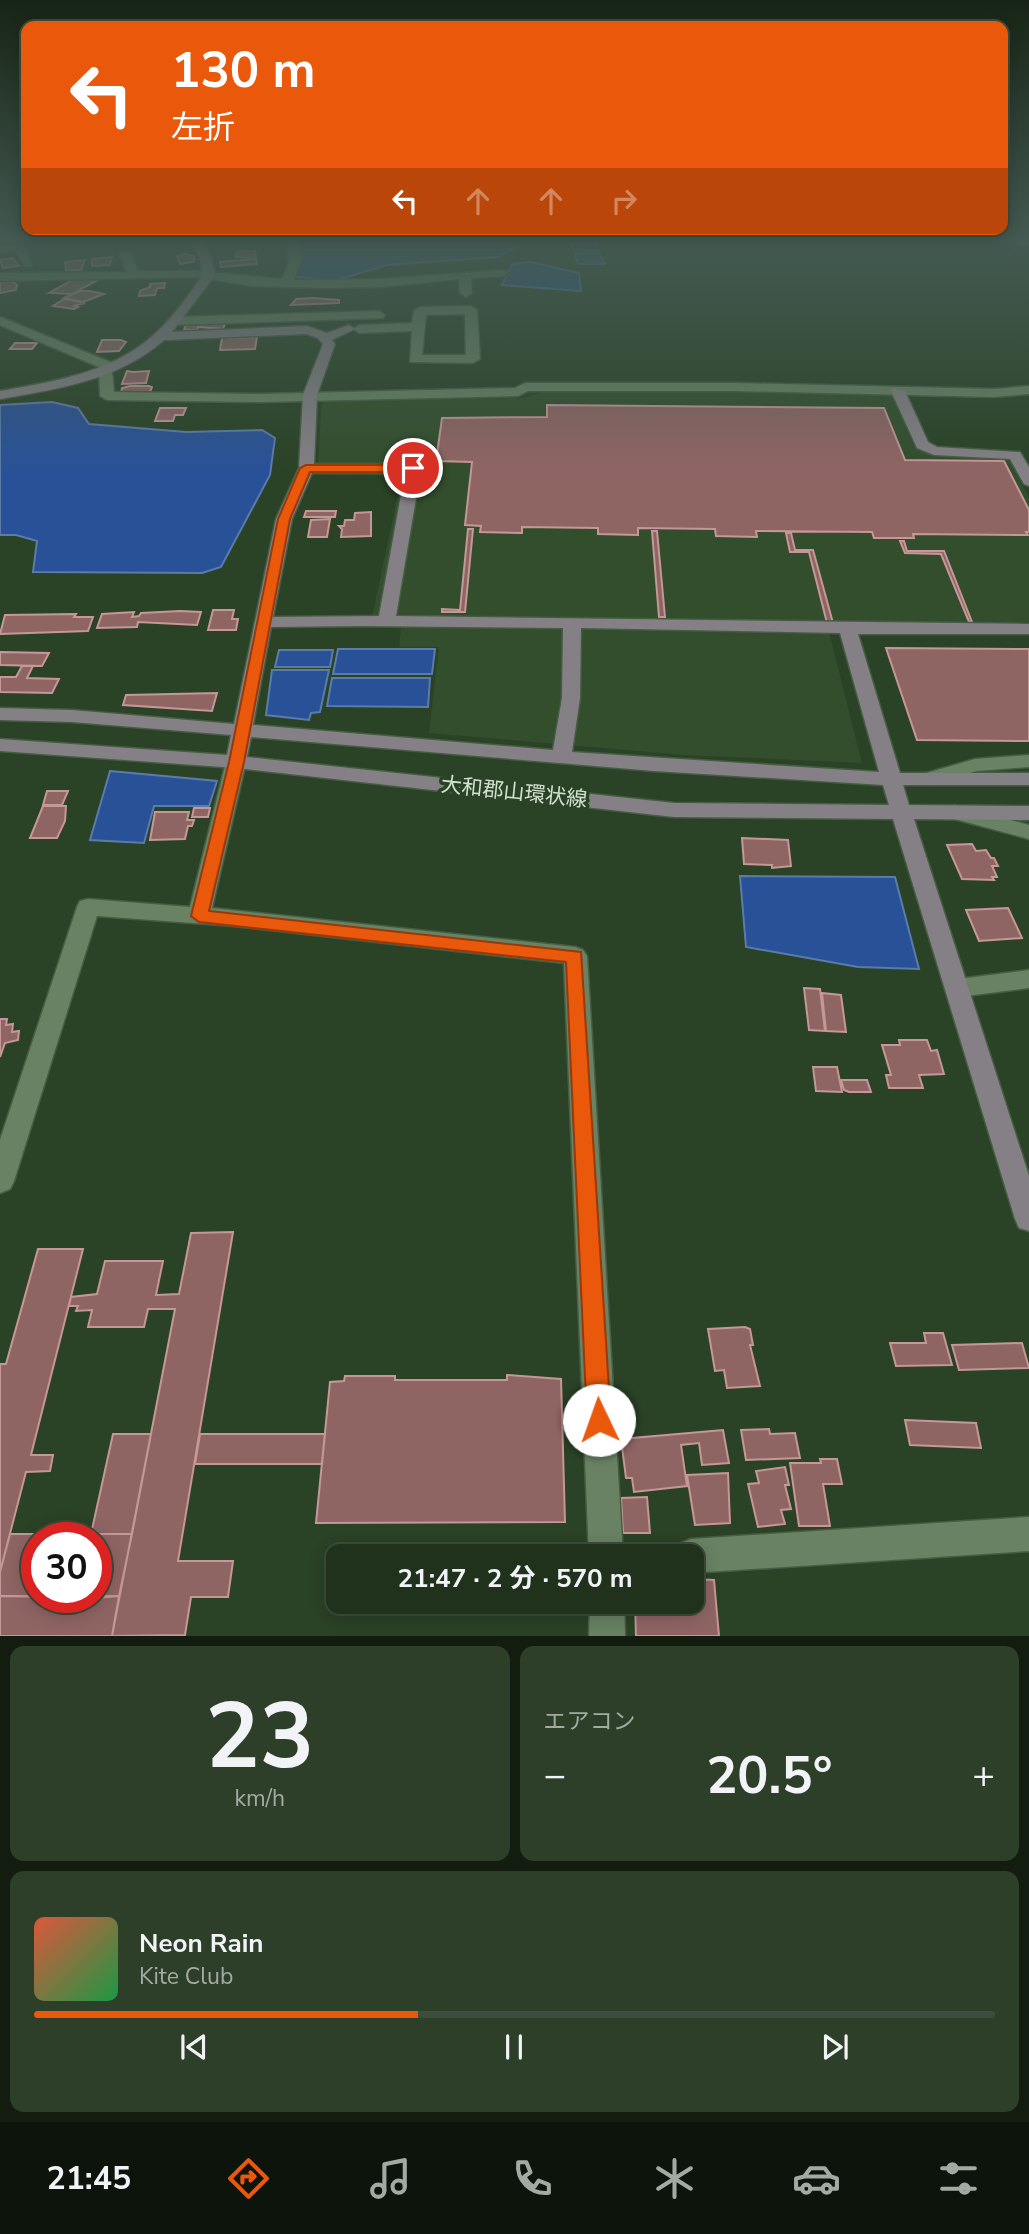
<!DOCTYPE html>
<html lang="ja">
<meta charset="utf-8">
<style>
:root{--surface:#20321c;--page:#2d3e29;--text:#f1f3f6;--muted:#a2aaa3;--line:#3d4d3b;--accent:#ea580c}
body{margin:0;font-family:"Nunito Sans","Noto Sans JP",sans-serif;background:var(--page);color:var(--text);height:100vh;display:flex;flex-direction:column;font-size:26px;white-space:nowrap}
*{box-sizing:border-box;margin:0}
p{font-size:23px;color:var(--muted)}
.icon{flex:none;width:38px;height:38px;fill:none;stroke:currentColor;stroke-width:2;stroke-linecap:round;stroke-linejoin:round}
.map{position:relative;height:1636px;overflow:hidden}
.side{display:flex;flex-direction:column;gap:10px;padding:10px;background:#121c0f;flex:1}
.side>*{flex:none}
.top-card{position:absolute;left:21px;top:21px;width:987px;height:214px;border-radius:14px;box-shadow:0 4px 18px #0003,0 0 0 2px var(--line);background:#ea580c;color:#fff;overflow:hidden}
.speed{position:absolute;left:21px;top:1522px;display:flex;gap:14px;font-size:35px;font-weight:700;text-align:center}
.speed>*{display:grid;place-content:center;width:91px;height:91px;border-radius:50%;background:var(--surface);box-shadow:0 4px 18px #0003,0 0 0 2px var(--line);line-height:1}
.speed .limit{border:10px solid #d22;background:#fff;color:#111}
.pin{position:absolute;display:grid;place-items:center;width:60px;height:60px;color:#fff;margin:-30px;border:4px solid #fff;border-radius:50%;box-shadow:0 2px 7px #0007}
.me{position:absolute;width:77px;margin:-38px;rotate:357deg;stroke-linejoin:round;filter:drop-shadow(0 0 5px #0008)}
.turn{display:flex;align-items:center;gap:24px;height:147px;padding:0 35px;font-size:32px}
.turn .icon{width:91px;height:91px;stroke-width:2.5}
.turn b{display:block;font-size:49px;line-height:60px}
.lanes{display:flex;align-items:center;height:66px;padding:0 35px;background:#0003;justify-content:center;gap:35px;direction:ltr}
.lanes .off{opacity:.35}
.big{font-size:52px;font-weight:700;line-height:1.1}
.side .card{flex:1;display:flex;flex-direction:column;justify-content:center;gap:10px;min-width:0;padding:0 24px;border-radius:14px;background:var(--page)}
.side .dial{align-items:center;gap:0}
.dial b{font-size:91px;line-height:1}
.song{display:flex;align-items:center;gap:21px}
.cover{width:84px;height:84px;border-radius:10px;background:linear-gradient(135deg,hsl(10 70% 55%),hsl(140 70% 35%))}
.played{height:7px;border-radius:4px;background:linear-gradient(90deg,var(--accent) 40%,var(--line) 40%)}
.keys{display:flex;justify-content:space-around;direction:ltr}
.heat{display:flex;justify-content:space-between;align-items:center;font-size:38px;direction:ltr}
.side .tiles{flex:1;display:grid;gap:10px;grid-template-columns:1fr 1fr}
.card:last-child{grid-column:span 2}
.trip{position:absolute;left:326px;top:1544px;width:378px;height:70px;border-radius:14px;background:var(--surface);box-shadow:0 4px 18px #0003,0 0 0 2px var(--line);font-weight:700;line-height:70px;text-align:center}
.tabs{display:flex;height:112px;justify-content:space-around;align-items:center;background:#0d140b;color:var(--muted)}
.tabs .icon{width:49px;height:49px}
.tabs .selected{color:var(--accent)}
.tabs b{font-size:32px;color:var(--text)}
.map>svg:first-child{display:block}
</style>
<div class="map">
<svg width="1029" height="1636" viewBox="0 0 1029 1636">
<rect width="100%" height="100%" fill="#2a4226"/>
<!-- built -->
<path fill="#324e2d" d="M580 388 892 395 913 443 921 449 1002 457 1010 461 1029 498V622L827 624 862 763 683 755 429 733 439 647H399L401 627 370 626 402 476 317 474 322 400 525 398 549 390Z"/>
<!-- water -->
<path fill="#295197" stroke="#5b7ca8" stroke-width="2" d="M299 242H526L498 257 387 265 337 280 295 277Z
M571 243H595L600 252 575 253 600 254 605 264H578Z
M531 262 579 273 581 291 502 285 512 264Z
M52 402 78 408 89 424 186 432 262 430 275 438 270 475 221 567 202 573 33 572 37 541 16 535H0V405Z
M338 649H435L432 674H333Z
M279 650H333L330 667H275Z
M272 670H329L320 712 311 713 309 720 266 715Z
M332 678H430L428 707 327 706Z
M110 771 217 781 209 806H154L144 843 90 840Z
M740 876 895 877 919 969 858 967 746 947Z"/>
<!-- building -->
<path fill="#8f6564" stroke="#c59796" stroke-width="2" d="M255 251 256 258 235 257 236 252Z
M185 254 194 256V262L180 264 177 256Z
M112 257 109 265 92 266V259Z
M13 258 19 266 3 268 0 260Z
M256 259 257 264 221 267 220 262Z
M85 260 81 270 66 271 65 262Z
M76 278 96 281 72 294 49 293Z
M12 281 17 285 16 290 0 293V282Z
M165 283 164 288H157L155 295 139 296 140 291 150 287V284Z
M80 291H90L104 294 83 302 64 298Z
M313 298 339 300V303L291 305 296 299Z
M64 299 85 303 73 306 78 307 74 309 53 306Z
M186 324H225L223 329 198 327 197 330H184Z
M257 337 255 349 220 350 222 338Z
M102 340H121L126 342 119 351 97 352Z
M15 343H37L32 349H10Z
M127 371 133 372 149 371 146 383 122 384Z
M130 386H149L152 387 149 394H121L122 388Z
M547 405 884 408 905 460 1004 461 1029 510V532H1026L1028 535 913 534 914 538H874L872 532 756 531 757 537 716 536 715 529 638 528V535L598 534V528L522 527V533L480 532 481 526 465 525 472 462 436 461 442 418 547 417Z
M160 408H186L183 415H175L173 421H155Z
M306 511H336L335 517H304Z
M371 512V536L341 537 342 529 339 526H344L345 520H354L355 513Z
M330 519 327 537H308L311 520Z
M468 529H473L465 612H442V609L460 610Z
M652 531H657L665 617H659Z
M786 533H791L795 550H813L833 623H827L809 552H790Z
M900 541H904L907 551H944L972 622H969L941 554 905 553Z
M213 610H234L232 619H238L236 630H208Z
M180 611 201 612 197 625 138 622 137 627 97 628 102 614 134 612 132 617 139 616 141 613Z
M76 614 74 617H93L88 631 0 634 5 615Z
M886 648 1029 649V741L917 740Z
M0 652 49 653 42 666 0 665Z
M22 666H33L27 678 59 679 52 693 0 692V677H16Z
M217 693 212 711 123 705 126 695Z
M47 791H68L62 805H43Z
M43 806H66L65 821 57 838H30Z
M194 808H210L208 817H192Z
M155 812H189L187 820H194L192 826H188L185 839 150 840Z
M742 838 788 840 791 866 772 868V865L744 864Z
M972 844 976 851 986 850 991 858H994L998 866H992L997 877H992L994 880 962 879 947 845Z
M1008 908 1022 938 979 941 966 910Z
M804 988 820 989 825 1031 809 1030Z
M822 993 841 995 846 1032 826 1031Z
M0 1019H7L6 1025 13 1024 12 1032 19 1031 18 1040 5 1043 0 1057Z
M899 1040H927L931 1051 937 1050 944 1074 919 1075 923 1088H889L886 1075H891L882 1045H900Z
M813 1067H837L842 1092 816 1091Z
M841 1080H867L871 1092H849L844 1090Z
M233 1232 178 1561H233L228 1597H191L185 1635 112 1636 175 1309H148L144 1327H88L92 1310 76 1311 78 1306H69L71 1297 97 1294 105 1261H163L156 1295 179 1294 191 1233Z
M38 1249H83L31 1455H53L50 1471 26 1472 0 1572V1364H6Z
M745 1327 750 1329 753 1345H750L760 1386 727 1388 724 1370 715 1371 708 1329Z
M924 1333H943L952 1365 896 1366 890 1343H926Z
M1022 1343 1029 1368 959 1370 952 1345Z
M507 1375 561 1379 565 1522 316 1523 330 1382 344 1381 345 1376H395V1380H507Z
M905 1420 976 1423 981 1448 910 1445Z
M769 1429 770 1434 795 1433 800 1458 746 1460 741 1430Z
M723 1430 729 1463 702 1465 699 1443 681 1445 687 1486 634 1492 632 1478H626L621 1439Z
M113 1434H151L132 1534H91Z
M200 1434H325L322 1464H195Z
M820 1459H837L842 1484H823L830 1526H799L790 1463H821Z
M785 1467 789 1485H785L791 1509 781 1510 785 1524 758 1527 748 1484 759 1483 756 1471Z
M728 1473 730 1523 695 1525 687 1475Z
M647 1497 650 1533H623L621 1498Z
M10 1534H132L119 1596H96V1538H37V1596H0V1572Z
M691 1579 714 1580 719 1636H636L635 1601H691Z
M0 1596 96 1598 119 1596 112 1636H0Z"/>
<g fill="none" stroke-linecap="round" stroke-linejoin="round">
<!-- street casing -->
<g stroke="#475c44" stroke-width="3">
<path id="street" d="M193 242H220L198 246Z
M288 242H300L301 262 294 280 380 279 503 270 509 273 503 276 471 278 472 293 466 297 460 293 459 279 380 287 322 288 252 286 197 277 0 281V273L126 272 120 254 126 251 132 254 138 271H197L282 279 289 262Z
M24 245 32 266H24L16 251 0 252V246Z
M471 306 477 310 480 359 473 363 410 362 412 331 359 333 353 329 359 325 412 323 414 311 420 307ZM465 314 466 355H422L426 315Z
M379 311 385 315 383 318 174 325 168 321 174 317Z
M0 317 115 364 117 367 112 371 114 392 261 394 515 388 525 383H737L994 389 1029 386V394L994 397 737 391H528L518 396 261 402 107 400 100 396 99 367 0 325Z
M1029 755V767L977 771 930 785 920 779 923 774 975 759Z
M236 756 246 762 212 908 575 947 583 950 587 956 623 1556H589L564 963 234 926 97 916 14 1181 10 1189 0 1193V1140L77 907 80 901 88 899 190 907 226 762Z
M954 805 1029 825V839L947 817 944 812Z
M1029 970V988L958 997 950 994 946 988 950 982 958 979Z
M1029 1517V1551L691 1573V1556H674L679 1544 691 1539Z
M590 1601H624L625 1636H589Z"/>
</g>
<!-- secondary casing -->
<g stroke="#475c44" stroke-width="3">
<path id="secondary" d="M190 242H202L211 256 215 275 172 332 307 326 327 333 349 325 355 329 332 340 335 344 317 395 314 464H413L421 469 396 616 1029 624V634H858L900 773H1029V785H903L909 805 1029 806V820L914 819 1029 1176V1231L1019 1228 1015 1219 893 819 674 817 236 768 0 751V739L227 755 231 735 72 722 0 720V708L72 710 234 724 276 519 299 468 303 395 323 344 318 338 306 334 164 340C119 380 58 389 0 399V391C56 381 117 372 159 330 176 314 189 294 203 275L199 256ZM312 473H405L379 616 273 617 292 519ZM361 626 563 628 562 698 553 750 253 725 271 627ZM581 628 840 633 879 772 572 752 580 698ZM251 737 654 771 883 785 889 805 674 803 247 757Z
M893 388 905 391 928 442 937 447 1020 452 1029 467V486L1024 484 1010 459 934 455 917 448 891 391Z"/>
</g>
<!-- primary casing -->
<g stroke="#475c44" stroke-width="3">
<path id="primary" d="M1016 242H1029V246L1018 244Z"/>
</g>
<!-- street -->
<use href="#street" fill="#688263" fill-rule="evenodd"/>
<!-- secondary -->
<use href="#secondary" fill="#848085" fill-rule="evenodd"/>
<!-- primary -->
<use href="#primary" fill="#a07fa7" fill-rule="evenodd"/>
</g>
<!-- sky -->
<linearGradient id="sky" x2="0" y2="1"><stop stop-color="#172415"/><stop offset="0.51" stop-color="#445a52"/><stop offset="1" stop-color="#445a52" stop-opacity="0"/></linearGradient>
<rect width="1029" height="471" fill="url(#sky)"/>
<!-- route -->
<path fill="#ea580c" stroke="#983908" stroke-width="2" d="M306 465H413L419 468 413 472H310L290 519 244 762 209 911 581 952 611 1420 607 1428 599 1431 590 1428 587 1420 566 962 199 922 191 916 229 762 278 519 300 468Z"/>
<g text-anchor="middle" stroke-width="7" stroke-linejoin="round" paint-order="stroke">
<!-- street labels -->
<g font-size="21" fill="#d1e0cf" stroke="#2a4226">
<text transform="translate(514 792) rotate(6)" y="7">大和郡山環状線</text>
</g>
</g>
</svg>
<div class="speed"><div class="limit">30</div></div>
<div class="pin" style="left:413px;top:468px;background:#d93025"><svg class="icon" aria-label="arrive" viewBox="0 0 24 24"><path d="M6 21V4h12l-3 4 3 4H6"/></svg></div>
<svg class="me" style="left:599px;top:1420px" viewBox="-20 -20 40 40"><circle r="19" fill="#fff"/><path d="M0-13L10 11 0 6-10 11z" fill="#ea580c"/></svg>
<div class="trip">21:47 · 2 分 · 570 m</div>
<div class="top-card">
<div class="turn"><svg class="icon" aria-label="left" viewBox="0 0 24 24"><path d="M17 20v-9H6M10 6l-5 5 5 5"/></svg><div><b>130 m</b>左折</div></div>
<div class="lanes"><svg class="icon" aria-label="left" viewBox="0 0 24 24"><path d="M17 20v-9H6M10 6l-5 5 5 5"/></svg><svg class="icon off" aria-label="ahead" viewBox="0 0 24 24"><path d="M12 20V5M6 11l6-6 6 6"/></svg><svg class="icon off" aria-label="ahead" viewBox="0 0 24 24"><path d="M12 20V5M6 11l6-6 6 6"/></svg><svg class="icon off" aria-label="right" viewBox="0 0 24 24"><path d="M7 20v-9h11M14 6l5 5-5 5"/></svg></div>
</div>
</div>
<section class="side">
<div class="tiles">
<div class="card dial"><b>23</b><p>km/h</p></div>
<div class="card"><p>エアコン</p>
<div class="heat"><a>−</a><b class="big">20.5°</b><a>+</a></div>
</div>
<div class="card">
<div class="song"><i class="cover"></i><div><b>Neon Rain</b><p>Kite Club</p></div></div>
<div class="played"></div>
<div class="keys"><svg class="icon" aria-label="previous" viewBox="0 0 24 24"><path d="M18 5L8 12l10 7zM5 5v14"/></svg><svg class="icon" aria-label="pause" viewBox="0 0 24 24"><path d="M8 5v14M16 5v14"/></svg><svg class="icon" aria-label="next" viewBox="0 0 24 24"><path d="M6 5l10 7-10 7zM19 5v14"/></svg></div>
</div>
</div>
</section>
<nav class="tabs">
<b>21:45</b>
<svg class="icon selected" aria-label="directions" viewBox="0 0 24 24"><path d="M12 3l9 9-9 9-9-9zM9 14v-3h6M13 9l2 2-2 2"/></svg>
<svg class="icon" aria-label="music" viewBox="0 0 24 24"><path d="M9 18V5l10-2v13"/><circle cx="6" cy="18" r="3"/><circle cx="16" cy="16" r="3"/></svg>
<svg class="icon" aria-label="phone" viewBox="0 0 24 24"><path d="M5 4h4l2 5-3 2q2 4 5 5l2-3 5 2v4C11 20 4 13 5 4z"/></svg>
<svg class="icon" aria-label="climate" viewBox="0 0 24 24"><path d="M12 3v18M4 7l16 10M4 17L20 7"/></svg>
<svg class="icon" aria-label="car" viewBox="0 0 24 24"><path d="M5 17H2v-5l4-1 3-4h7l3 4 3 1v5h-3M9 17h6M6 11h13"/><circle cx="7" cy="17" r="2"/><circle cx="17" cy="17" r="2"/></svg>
<svg class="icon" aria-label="filters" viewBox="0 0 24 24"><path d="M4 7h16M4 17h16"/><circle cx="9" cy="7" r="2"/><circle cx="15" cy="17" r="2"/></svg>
</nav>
